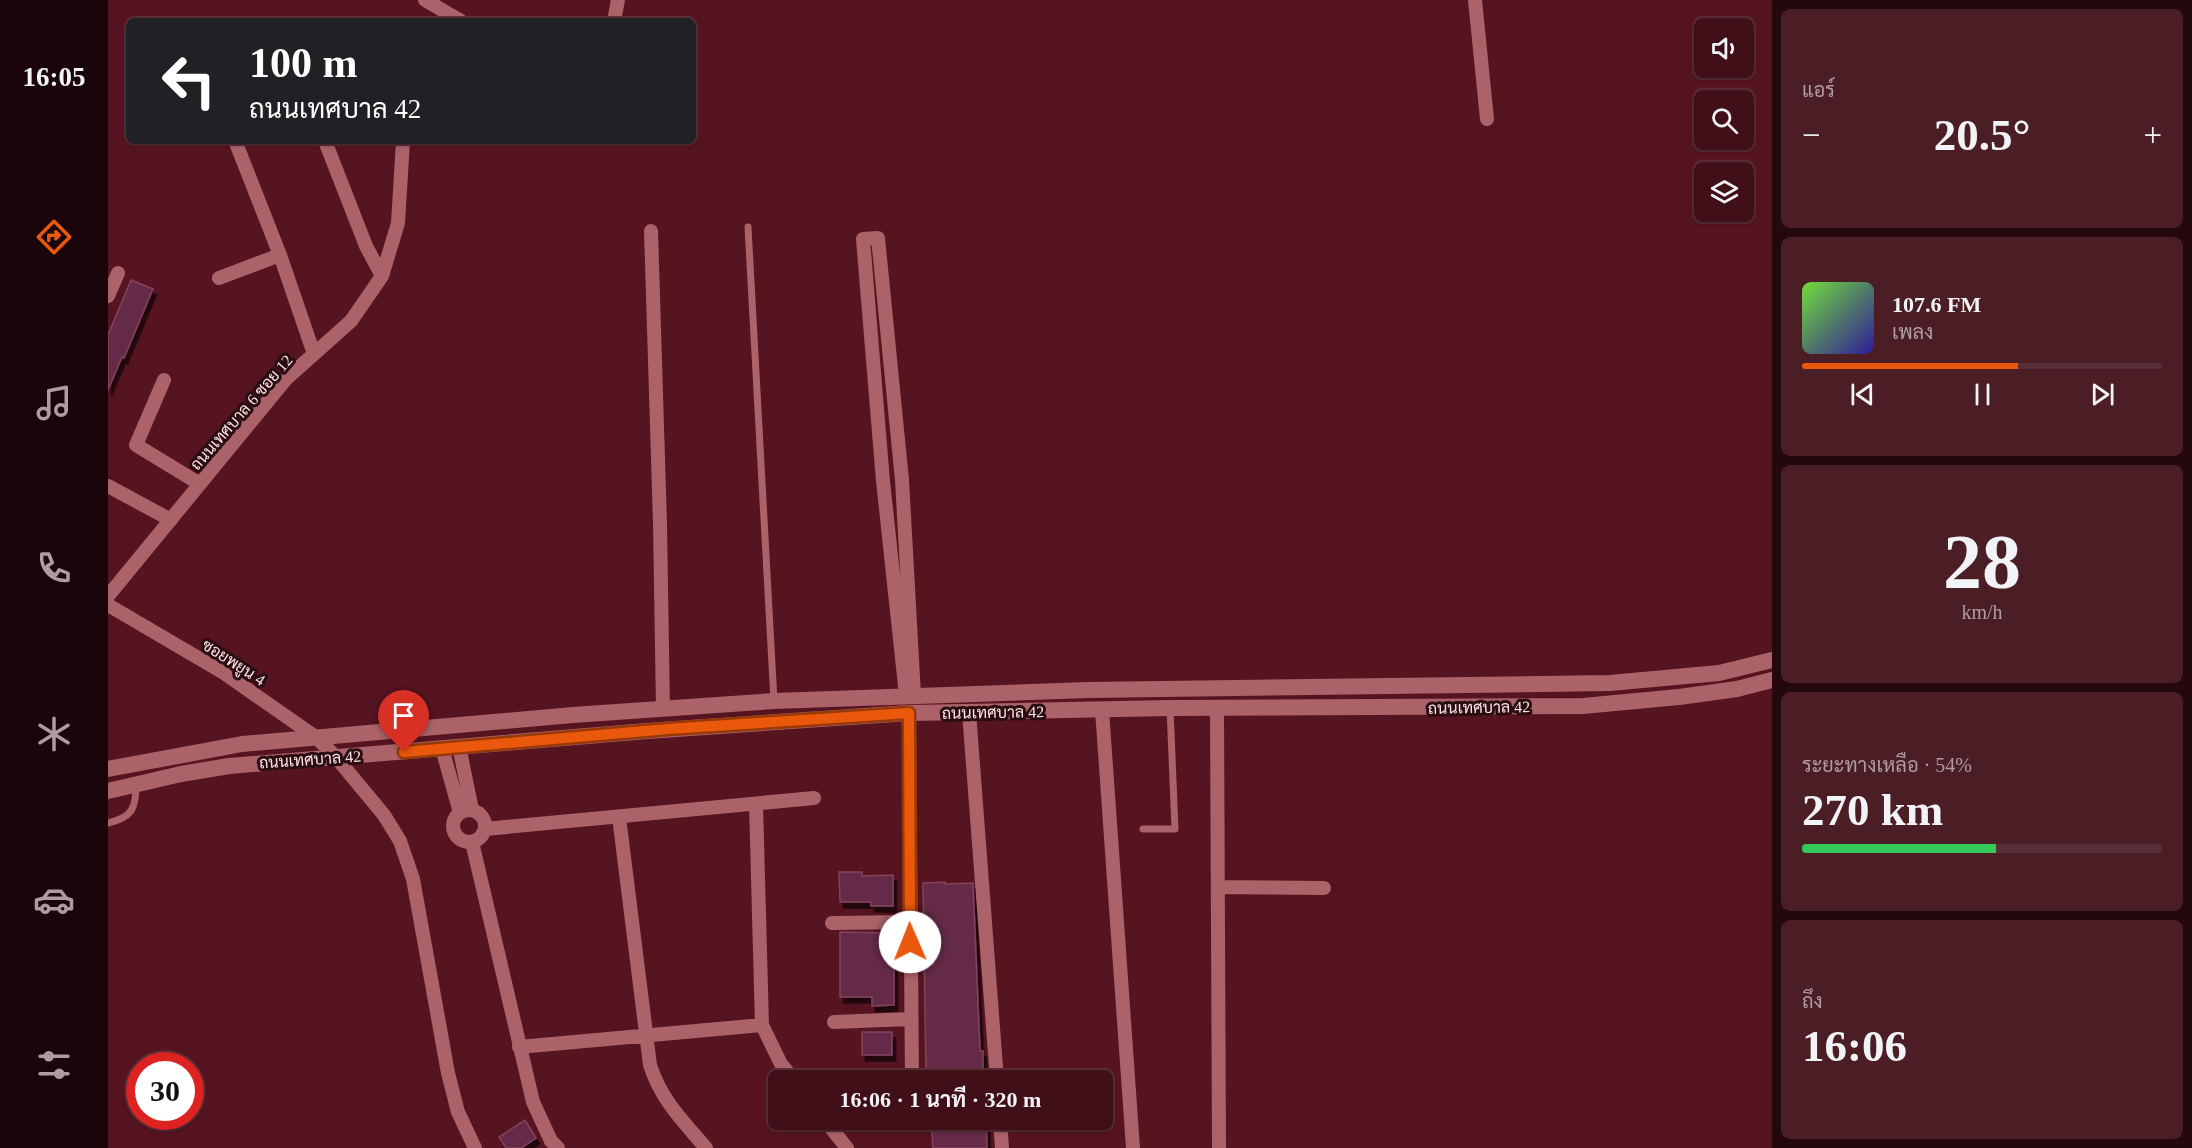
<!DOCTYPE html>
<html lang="th">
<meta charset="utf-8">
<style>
:root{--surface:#400f18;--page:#4b1d25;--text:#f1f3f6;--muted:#ae9ca2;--line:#592f37;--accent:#ea580c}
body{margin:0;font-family:"Times New Roman",Sarabun,serif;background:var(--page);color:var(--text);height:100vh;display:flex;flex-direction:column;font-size:22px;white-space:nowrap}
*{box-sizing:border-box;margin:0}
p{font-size:20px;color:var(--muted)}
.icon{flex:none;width:33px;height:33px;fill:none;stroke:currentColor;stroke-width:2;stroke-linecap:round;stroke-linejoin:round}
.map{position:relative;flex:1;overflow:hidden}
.sheet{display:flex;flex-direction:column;gap:9px;padding:9px;background:#23080d;width:420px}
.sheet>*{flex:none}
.hud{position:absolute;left:18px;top:18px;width:570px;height:126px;border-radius:9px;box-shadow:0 2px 4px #0004,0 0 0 2px var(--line);background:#202124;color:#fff;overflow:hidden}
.fabs{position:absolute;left:1586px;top:18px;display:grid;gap:12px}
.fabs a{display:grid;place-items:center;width:60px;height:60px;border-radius:9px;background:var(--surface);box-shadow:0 2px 4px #0004,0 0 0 2px var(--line);font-size:30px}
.speed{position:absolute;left:18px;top:1052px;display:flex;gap:12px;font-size:30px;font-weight:700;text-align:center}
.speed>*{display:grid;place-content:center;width:78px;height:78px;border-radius:50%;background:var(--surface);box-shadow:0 2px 4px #0004,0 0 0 2px var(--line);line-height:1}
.speed .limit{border:9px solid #d22;background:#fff;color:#111}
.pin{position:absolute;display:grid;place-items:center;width:51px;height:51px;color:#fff;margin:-62px -26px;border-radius:50% 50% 50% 0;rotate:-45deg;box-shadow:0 0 6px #0007}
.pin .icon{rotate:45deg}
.me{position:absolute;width:66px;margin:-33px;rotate:359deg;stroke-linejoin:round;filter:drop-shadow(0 0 4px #0008)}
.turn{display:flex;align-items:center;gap:21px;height:126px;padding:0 24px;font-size:27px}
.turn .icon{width:78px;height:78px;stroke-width:2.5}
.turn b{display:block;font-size:42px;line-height:51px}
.big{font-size:45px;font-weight:700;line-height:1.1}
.sheet .tile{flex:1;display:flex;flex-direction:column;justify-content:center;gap:9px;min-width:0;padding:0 21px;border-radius:9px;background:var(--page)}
.sheet .dial{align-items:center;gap:0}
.dial b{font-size:78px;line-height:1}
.song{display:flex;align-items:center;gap:18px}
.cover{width:72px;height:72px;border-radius:9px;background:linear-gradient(135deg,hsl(100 70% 55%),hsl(250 70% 35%))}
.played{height:6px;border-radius:3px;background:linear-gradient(90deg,var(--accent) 60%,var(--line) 60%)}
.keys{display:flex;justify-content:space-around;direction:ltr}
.heat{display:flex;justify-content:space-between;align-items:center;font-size:33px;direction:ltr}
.charge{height:9px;border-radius:4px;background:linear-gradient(90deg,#34c759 54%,var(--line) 0)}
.trip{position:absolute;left:660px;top:1070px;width:345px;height:60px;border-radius:9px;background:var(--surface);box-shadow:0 2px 4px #0004,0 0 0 2px var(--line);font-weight:700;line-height:60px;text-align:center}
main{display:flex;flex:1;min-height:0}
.menu{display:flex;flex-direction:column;width:108px;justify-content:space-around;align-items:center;background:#1a060a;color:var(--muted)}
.menu .icon{width:42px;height:42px}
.menu .on{color:var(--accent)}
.menu b{font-size:27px;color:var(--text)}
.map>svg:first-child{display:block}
</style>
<main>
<nav class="menu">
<b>16:05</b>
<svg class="icon on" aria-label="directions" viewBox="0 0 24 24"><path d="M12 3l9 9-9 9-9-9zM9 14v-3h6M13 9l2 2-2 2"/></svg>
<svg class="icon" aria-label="music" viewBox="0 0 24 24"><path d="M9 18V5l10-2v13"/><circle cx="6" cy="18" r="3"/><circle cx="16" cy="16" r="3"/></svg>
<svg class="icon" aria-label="phone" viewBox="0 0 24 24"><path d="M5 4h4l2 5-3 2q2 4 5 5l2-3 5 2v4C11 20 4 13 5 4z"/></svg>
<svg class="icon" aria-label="climate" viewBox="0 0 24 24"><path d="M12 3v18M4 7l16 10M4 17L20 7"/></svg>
<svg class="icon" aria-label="car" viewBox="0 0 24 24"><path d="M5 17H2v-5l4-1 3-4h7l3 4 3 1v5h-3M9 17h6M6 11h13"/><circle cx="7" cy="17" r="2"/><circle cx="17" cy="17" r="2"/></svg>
<svg class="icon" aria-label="filters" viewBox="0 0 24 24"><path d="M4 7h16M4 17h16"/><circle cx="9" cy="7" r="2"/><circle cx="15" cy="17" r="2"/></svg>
</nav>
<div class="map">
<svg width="1664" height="1148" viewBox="0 0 1664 1148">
<defs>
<filter id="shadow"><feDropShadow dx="3.5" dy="6" stdDeviation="0" flood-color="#0009"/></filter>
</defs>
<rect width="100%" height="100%" fill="#551420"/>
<!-- building -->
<path fill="#652c46" stroke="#83425e" stroke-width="1.5" filter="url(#shadow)" d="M23 280 45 289 16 358 14 357 0 390V335Z
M731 872H754V876L785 875V906H763V902H732Z
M837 882V884L865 883 872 1051H875V1079L818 1077 815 883Z
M732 932 786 933V1005L764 1006V997H732Z
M754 1032H784V1055H754Z
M823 1119H878L879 1148H825Z
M417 1120 428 1138 413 1148H398L391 1137Z"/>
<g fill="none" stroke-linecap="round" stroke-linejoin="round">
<!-- service -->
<path stroke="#ab6269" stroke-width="7" d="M640 227 666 701
M0 823C25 817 28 808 28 784
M1035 829H1067L1062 708"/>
<!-- minor -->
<path stroke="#ab6269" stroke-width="14" d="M317 0 353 21
M1367 0 1379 119
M506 21 510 0
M217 141 258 246 274 276
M128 143 172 255 206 354
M543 231 552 524 555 709
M111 278 172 255
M0 296 10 273
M56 380 28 445 92 484
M0 486 63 520
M0 596 178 379 243 321 274 276 290 223 295 141
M0 605 116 673 209 738 227 756 276 815 292 841 305 879 340 1073 350 1112 367 1148
M798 695 775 481 755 239 770 238 794 480 806 695
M1109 709 1111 1148
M994 710 1025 1148
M861 712 889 1080
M801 713 804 1080
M351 746 364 810
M334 748 352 813
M648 804 654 1025 673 1064 686 1080
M345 826a16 16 0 1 1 32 0a16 16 0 1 1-32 0Z
M511 817 542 1065C553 1100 575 1121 598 1148
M377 829 706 798
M364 842 425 1102 443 1141 450 1148
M1110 887 1216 888
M724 923 801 922
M726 1022 803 1019
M411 1047 654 1025
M716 1119 739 1148
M892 1119 894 1148"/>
<!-- tertiary -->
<path stroke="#ab6269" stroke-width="16" d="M0 769 134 744 465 715 666 701 980 690 1502 683 1611 673 1664 660
M0 791 73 774 121 766 539 731 801 713 1062 708 1475 706 1571 697 1629 689 1664 680"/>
</g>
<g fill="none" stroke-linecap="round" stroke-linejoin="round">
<!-- route casing -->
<g stroke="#983908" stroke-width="15">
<path id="route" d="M296 752 560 729 801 713 802 942"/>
</g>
<!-- route -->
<use href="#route" stroke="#ea580c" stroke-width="10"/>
</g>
<g text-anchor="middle" stroke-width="6" stroke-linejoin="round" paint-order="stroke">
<!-- street labels -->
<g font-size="16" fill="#fee4e6" stroke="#290d11">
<text transform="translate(133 412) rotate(-49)" y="6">ถนนเทศบาล 6 ซอย 12</text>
<text transform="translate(126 662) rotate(33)" y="6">ซอยพยูน 4</text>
<text transform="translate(1371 707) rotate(-1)" y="6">ถนนเทศบาล 42</text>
<text transform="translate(885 712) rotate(-1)" y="6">ถนนเทศบาล 42</text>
<text transform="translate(202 759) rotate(-4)" y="6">ถนนเทศบาล 42</text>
</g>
</g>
</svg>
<div class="fabs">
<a><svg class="icon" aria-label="sound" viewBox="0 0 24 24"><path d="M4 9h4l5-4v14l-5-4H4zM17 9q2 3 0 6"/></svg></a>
<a><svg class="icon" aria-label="search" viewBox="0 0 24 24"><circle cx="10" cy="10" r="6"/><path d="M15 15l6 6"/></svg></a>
<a><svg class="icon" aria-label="layers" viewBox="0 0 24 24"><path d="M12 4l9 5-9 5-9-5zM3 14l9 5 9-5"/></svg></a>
</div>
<div class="speed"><div class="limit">30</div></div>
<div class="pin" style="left:296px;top:752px;background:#d93025"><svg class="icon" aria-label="arrive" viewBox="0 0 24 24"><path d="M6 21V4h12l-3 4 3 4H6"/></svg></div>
<svg class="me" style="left:802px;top:942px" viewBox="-20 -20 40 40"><circle r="19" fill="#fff"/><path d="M0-13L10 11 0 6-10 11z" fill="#ea580c"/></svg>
<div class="trip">16:06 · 1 นาที · 320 m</div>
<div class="hud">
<div class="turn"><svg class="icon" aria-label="left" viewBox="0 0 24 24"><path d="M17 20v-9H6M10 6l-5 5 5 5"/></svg><div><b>100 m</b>ถนนเทศบาล 42</div></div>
</div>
</div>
<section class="sheet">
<div class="tile"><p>แอร์</p>
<div class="heat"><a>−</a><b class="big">20.5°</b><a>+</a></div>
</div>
<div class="tile">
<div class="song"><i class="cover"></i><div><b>107.6 FM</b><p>เพลง</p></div></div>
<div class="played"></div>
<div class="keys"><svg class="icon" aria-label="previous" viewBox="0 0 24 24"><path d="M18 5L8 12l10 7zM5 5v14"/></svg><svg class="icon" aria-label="pause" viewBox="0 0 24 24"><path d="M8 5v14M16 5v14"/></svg><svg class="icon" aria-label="next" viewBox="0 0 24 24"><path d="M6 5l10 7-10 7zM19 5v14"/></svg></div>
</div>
<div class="tile dial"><b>28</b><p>km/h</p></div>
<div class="tile"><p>ระยะทางเหลือ · 54%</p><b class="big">270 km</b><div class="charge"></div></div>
<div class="tile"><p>ถึง</p><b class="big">16:06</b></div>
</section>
</main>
